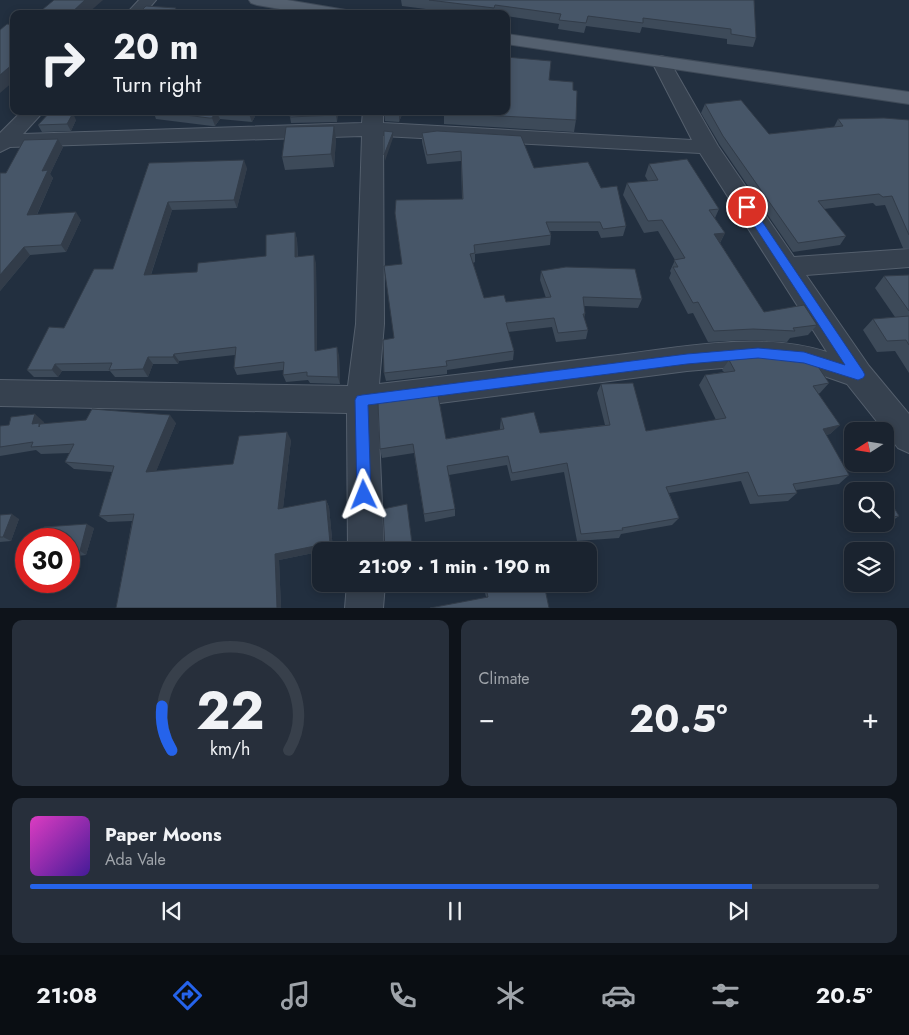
<!DOCTYPE html>
<meta charset="utf-8">
<style>
:root{--surface:#1a232f;--page:#272f3b;--text:#f1f3f6;--muted:#9fa4aa;--line:#38404b;--accent:#2563eb}
body{margin:0;font-family:Jost,sans-serif;background:var(--page);color:var(--text);height:100vh;display:flex;flex-direction:column;font-size:19px;white-space:nowrap}
*{box-sizing:border-box;margin:0}
p{font-size:16px;color:var(--muted)}
.icon{flex:none;width:28px;height:28px;fill:none;stroke:currentColor;stroke-width:2;stroke-linecap:round;stroke-linejoin:round}
.map{position:relative;height:608px;overflow:hidden}
.drawer{display:flex;flex-direction:column;gap:12px;padding:12px;background:#0e131a;flex:1}
.drawer>*{flex:none}
.guide{position:absolute;left:10px;top:10px;width:500px;height:105px;border-radius:10px;box-shadow:0 2px 8px #0003,0 0 0 1px var(--line);background:#1a232f;color:var(--text);overflow:hidden}
.needle{width:32px;rotate:258deg}
.buttons{position:absolute;left:844px;top:422px;display:grid;gap:10px}
.buttons a{display:grid;place-items:center;width:50px;height:50px;border-radius:10px;background:var(--surface);box-shadow:0 2px 8px #0003,0 0 0 1px var(--line);font-size:25px}
.speed{position:absolute;left:15px;top:528px;display:flex;gap:10px;font-size:25px;font-weight:700;text-align:center}
.speed>*{display:grid;place-content:center;width:65px;height:65px;border-radius:50%;background:var(--surface);box-shadow:0 2px 8px #0003,0 0 0 1px var(--line);line-height:1}
.speed .limit{border:8px solid #d22;background:#fff;color:#111}
.pin{position:absolute;display:grid;place-items:center;width:42px;height:42px;color:#fff;margin:-21px;border:2px solid #fff;border-radius:50%;box-shadow:0 1px 5px #0007}
.me{position:absolute;width:55px;margin:-28px;rotate:358deg;stroke-linejoin:round;filter:drop-shadow(0 0 4px #0008)}
.turn{display:flex;align-items:center;gap:18px;height:105px;padding:0 20px;font-size:22px}
.turn .icon{width:65px;height:65px;stroke-width:2.5}
.turn b{display:block;font-size:35px;line-height:42px}
.big{font-size:38px;font-weight:700;line-height:1.1}
.drawer .widget{flex:1;display:flex;flex-direction:column;justify-content:center;gap:8px;min-width:0;padding:0 18px;border-radius:10px;background:var(--page)}
.drawer .dial{align-items:center;gap:0}
.dial svg{height:130px;overflow:visible;fill:none;stroke:var(--line);stroke-width:7;stroke-linecap:round;text-anchor:middle}
.dial text{fill:var(--text);stroke:none}
.song{display:flex;align-items:center;gap:15px}
.cover{width:60px;height:60px;border-radius:8px;background:linear-gradient(135deg,hsl(310 70% 55%),hsl(260 70% 35%))}
.played{height:5px;border-radius:2px;background:linear-gradient(90deg,var(--accent) 85%,var(--line) 85%)}
.keys{display:flex;justify-content:space-around;direction:ltr}
.heat{display:flex;justify-content:space-between;align-items:center;font-size:28px;direction:ltr}
.drawer .tiles{flex:1;display:grid;gap:12px;grid-template-columns:1fr 1fr}
.widget:last-child{grid-column:span 2}
.trip{position:absolute;left:312px;top:542px;width:285px;height:50px;border-radius:10px;background:var(--surface);box-shadow:0 2px 8px #0003,0 0 0 1px var(--line);font-weight:700;line-height:50px;text-align:center}
.tabs{display:flex;height:80px;justify-content:space-around;align-items:center;background:#0a0e13;color:var(--muted)}
.tabs .icon{width:35px;height:35px}
.tabs .on{color:var(--accent)}
.tabs b{font-size:22px;color:var(--text)}
.map>svg:first-child{display:block}
</style>
<div class="map">
<svg width="909" height="608" viewBox="0 0 909 608">
<rect width="100%" height="100%" fill="#222f3f"/>
<g fill="none" stroke-linecap="round" stroke-linejoin="round">
<!-- minor casing -->
<g stroke="#545f6d" stroke-width="2">
<path id="minor" d="M139 0H156L144 14H126Z
M661 56 668 58 670 62 718 146 794 257 909 249V267L806 275 869 366 909 414V453L898 448 847 384 804 369 758 365 687 371 378 411 384 551H348L347 413 0 406V380L348 386 356 324 362 136 10 147 0 152V133L22 111H44L23 134 362 123 363 111H383V123L692 140 652 62 654 58ZM383 136 700 153 827 352C759 330 679 348 609 356 532 366 456 375 379 384L384 324Z
M347 584H385L383 608H345Z"/>
</g>
<!-- major casing -->
<g stroke="#3f4a58" stroke-width="2">
<path id="major" d="M249 0H287L340 9 346 10 348 14H309L257 5 251 3Z
M506 34 909 92V104L506 44Z"/>
</g>
<!-- minor -->
<use href="#minor" fill="#36414f" fill-rule="evenodd"/>
<!-- major -->
<use href="#major" fill="#54606f" fill-rule="evenodd"/>
</g>
<!-- wall -->
<path fill="#3d4a59" d="M401 0H754L756 38 753 47 727 44V39L642 27 640 33 586 26 584 33 558 29 559 24 506 16V14H466L402 6Z
M549 80 573 90 576 120 574 132 444 124V113Z
M705 104 769 134 834 127 838 119 909 120V249L903 248 885 205 876 206 873 203 824 209 846 236 840 245 793 252 720 145 701 113Z
M153 111H258L252 122 220 119 215 126H212L156 119Z
M291 111H338L337 122 291 123 290 117Z
M384 111H402L403 112 399 122 385 121Z
M76 120 71 131 42 132 38 125Z
M422 133 534 168 601 188 626 226 623 236 601 238 598 231H550L551 235 550 245 475 254V262L473 263 484 298 506 302 546 298 540 280 541 271 642 299 638 308 584 306 585 314 584 318 588 330 586 339 556 342 552 327 508 332 514 351 513 360 447 370V374L386 381 384 373 394 338 402 264 395 213 462 199 461 161 427 164 422 142Z
M58 139 63 147 50 174 53 178 37 215 81 220 66 252 30 255 0 291V174L6 173Z
M336 139 334 167 285 170 282 157Z
M149 163 247 168 237 208 172 210 151 275 197 272 266 256 295 232 297 240 298 257 316 263 317 351 339 355 340 384 310 383 308 380 286 382 283 375V370L237 375 234 368 235 355 179 361 178 364H153L148 377H115L110 371H62L58 377H34L27 370 64 328 113 269Z
M649 164 719 209 715 218 725 233 720 243 764 312 817 325 808 335 790 338 787 342 747 340 708 342 693 313 688 314 669 278 671 273 670 271 675 260 658 231 644 233 623 195 627 183 648 181 645 176Z
M909 275V373L895 351 877 352 863 330 873 319 895 317 875 288 884 276Z
M729 360 829 383 820 393 818 394 840 425 830 434 826 435 849 475 839 484 796 490 797 493 788 501 750 504 741 481 669 493 679 518 672 525 621 534 619 538 577 541 564 472 511 481 507 465 449 475 455 509V516L425 522 414 453 382 458 380 449 500 430V427L501 418 540 433 605 425 597 393 601 384 646 431 716 420 699 385 705 375 724 372 722 370Z
M44 422 43 423H176L156 471 233 464 291 440 283 508 326 500 329 507 333 549 279 560 281 608H116L132 521 108 522 99 516 112 472 74 469 65 462 70 453 41 454 36 450 0 456V426Z
M885 493 899 516 892 521 885 522Z
M850 495H852V515L844 500Z
M0 515 19 519 11 541 0 542Z
M858 524H874L860 526Z
M94 528 86 555 69 557V539Z
M483 584H544L486 597Z"/>
<!-- shaded-wall -->
<path fill="#323c49" d="M85 0H103L87 14H70Z
M176 8 178 14H170Z
M14 63V81L0 93V75Z
M216 111 220 119 215 126 212 118Z
M251 111H258L252 122 249 114Z
M336 111H338L337 122 336 115Z
M400 111H402L403 112 399 122V115Z
M73 113 76 120 71 131 67 124Z
M334 126 336 139 334 167 331 154Z
M393 132V138L385 161 384 155Z
M58 139 63 147 50 174 53 178 33 223 27 215 42 171Z
M244 160 247 168 237 208 234 200Z
M168 202 172 210 148 283 144 275Z
M76 212 81 220 66 252 61 245Z
M295 232 297 240 298 265 295 257Z
M725 233 719 244 714 234Z
M24 247 30 255 0 291V275Z
M314 255 316 263 317 358 315 351Z
M337 347 339 355 340 384 338 377Z
M174 354 179 361 178 364 173 357Z
M148 357 153 364 148 377 143 369Z
M55 364 62 371 58 377 52 370Z
M35 414 44 422 42 426 32 424Z
M170 415 176 423 153 479 146 472Z
M840 425 830 434 813 438 823 429Z
M287 432 291 440 282 516 278 509Z
M326 500 329 507 333 549 279 560 281 608H277L275 554Z
M12 514 19 519 11 541 3 537Z
M87 524 94 528 86 555 80 551Z"/>
<!-- building -->
<path fill="#475668" stroke="#323c49" d="M54 0H85L70 14H37Z
M429 0H754L756 38 731 34V29L643 18V23L588 16 586 23 559 20 561 14 495 5 494 8Z
M146 6 176 8 170 14H133L137 10H142Z
M7 24 14 25V63L0 75V30Z
M506 57 551 61 549 80 573 82V90L577 91 576 120 444 113 445 111H506Z
M741 100 769 134 843 126 838 119 884 118 909 120V235L892 196 883 197 879 194 818 201 846 236 798 243 723 136 705 104Z
M51 111H52L73 113 67 124 38 125Z
M154 111H216L212 118H209Z
M222 111H251L249 114Z
M291 111H336V115L290 117Z
M384 111H400L399 115H384Z
M334 126 331 154 282 157 286 127Z
M384 131 393 132 384 155Z
M437 131 521 136 534 168 588 162 601 188 617 186 626 226 603 229 600 222H546L551 235 474 245 475 253 470 254 484 298 504 295 506 302 551 297 541 271 566 267 635 269 642 299 583 297 585 314H583L588 330 558 333 554 318 506 323 514 351 446 361 447 366 384 373 383 340 394 338 384 266 402 264 395 213 396 200 463 199 461 151 427 155 422 133Z
M58 139 42 171 48 170 27 215 76 212 61 245 24 247 0 275V173H6L24 140Z
M687 159 719 209 709 210 725 233 714 234 764 312 804 305 817 325 793 328 795 331 753 329 714 331 698 302 693 303 673 267H678L674 260 685 258 662 220 648 221 627 183 658 180 649 164Z
M244 160 234 200 168 202 144 275 197 272 198 263 266 256V235L295 232V257L314 255 315 351 337 347 338 377 307 376V372L283 375 284 362 234 368 236 347 174 354 173 357H148L143 369 109 370 112 363 55 364 52 370H27L49 327 64 328 94 269H113L149 163Z
M909 275V311L884 276Z
M909 316V345L906 340 887 341 873 319Z
M765 357 815 362 829 383 813 386 840 425 823 429 849 475 793 484 797 493 758 496 748 472 666 487 679 518 622 528 623 530 581 534 567 463 512 473 508 456 447 466 455 509 424 514 413 444 380 449 378 403 438 395 446 439 504 429 501 418 534 412 540 433 610 425 601 384 633 383 646 431 726 418 705 375 735 371 729 360Z
M92 409 170 415 146 472 233 464 239 436 287 432 278 509 326 500 330 543 275 554 277 608H116L134 514 99 516 114 466 65 462 74 444 31 447 33 442 0 447V426L9 425 11 417 35 414 32 424 39 423V427L40 424 86 420Z
M885 493 899 516 885 518Z
M407 504 413 551H385L383 509Z
M12 514 3 537H0V515Z
M87 524 80 551 69 552V539H40L44 527Z
M485 584H544L549 608H430L488 597Z"/>
<!-- route -->
<path fill="#2563eb" stroke="#184099" d="M747 204 751 205 863 371 865 375 863 378 858 380 804 363 758 358 687 364 368 405 371 495 369 500 364 502 359 500 357 495 355 400 357 396 362 395 687 354 758 348 804 352 845 365 742 207Z"/>
</svg>
<div class="buttons">
<a><svg class="needle" viewBox="-14 -14 28 28"><path d="M0-13l5 13h-10z" fill="#e53935"/><path d="M0 13l5-13h-10z" fill="#9fa4aa"/></svg></a>
<a><svg class="icon" aria-label="search" viewBox="0 0 24 24"><circle cx="10" cy="10" r="6"/><path d="M15 15l6 6"/></svg></a>
<a><svg class="icon" aria-label="layers" viewBox="0 0 24 24"><path d="M12 4l9 5-9 5-9-5zM3 14l9 5 9-5"/></svg></a>
</div>
<div class="speed"><div class="limit">30</div></div>
<div class="pin" style="left:747px;top:207px;background:#d93025"><svg class="icon" aria-label="arrive" viewBox="0 0 24 24"><path d="M6 21V4h12l-3 4 3 4H6"/></svg></div>
<svg class="me" style="left:364px;top:495px" viewBox="-20 -20 40 40"><path d="M0-17L14 15 0 8-14 15z" fill="#2563eb" stroke="#fff" stroke-width="4"/></svg>
<div class="trip">21:09 · 1 min · 190 m</div>
<div class="guide">
<div class="turn"><svg class="icon" aria-label="right" viewBox="0 0 24 24"><path d="M7 20v-9h11M14 6l5 5-5 5"/></svg><div><b>20 m</b>Turn right</div></div>
</div>
</div>
<section class="drawer">
<div class="tiles">
<div class="widget dial"><svg viewBox="0 0 100 80">
<path d="M14 69A42 42 0 1 1 86 69"/>
<path d="M14 69A42 42 0 0 1 8 42" stroke="#2563eb"/>
<text x="50" y="56" font-size="32" font-weight="700">22</text>
<text x="50" y="72" font-size="11">km/h</text>
</svg></div>
<div class="widget"><p>Climate</p>
<div class="heat"><a>−</a><b class="big">20.5°</b><a>+</a></div>
</div>
<div class="widget">
<div class="song"><i class="cover"></i><div><b>Paper Moons</b><p>Ada Vale</p></div></div>
<div class="played"></div>
<div class="keys"><svg class="icon" aria-label="previous" viewBox="0 0 24 24"><path d="M18 5L8 12l10 7zM5 5v14"/></svg><svg class="icon" aria-label="pause" viewBox="0 0 24 24"><path d="M8 5v14M16 5v14"/></svg><svg class="icon" aria-label="next" viewBox="0 0 24 24"><path d="M6 5l10 7-10 7zM19 5v14"/></svg></div>
</div>
</div>
</section>
<nav class="tabs">
<b>21:08</b>
<svg class="icon on" aria-label="directions" viewBox="0 0 24 24"><path d="M12 3l9 9-9 9-9-9zM9 14v-3h6M13 9l2 2-2 2"/></svg>
<svg class="icon" aria-label="music" viewBox="0 0 24 24"><path d="M9 18V5l10-2v13"/><circle cx="6" cy="18" r="3"/><circle cx="16" cy="16" r="3"/></svg>
<svg class="icon" aria-label="phone" viewBox="0 0 24 24"><path d="M5 4h4l2 5-3 2q2 4 5 5l2-3 5 2v4C11 20 4 13 5 4z"/></svg>
<svg class="icon" aria-label="climate" viewBox="0 0 24 24"><path d="M12 3v18M4 7l16 10M4 17L20 7"/></svg>
<svg class="icon" aria-label="car" viewBox="0 0 24 24"><path d="M5 17H2v-5l4-1 3-4h7l3 4 3 1v5h-3M9 17h6M6 11h13"/><circle cx="7" cy="17" r="2"/><circle cx="17" cy="17" r="2"/></svg>
<svg class="icon" aria-label="filters" viewBox="0 0 24 24"><path d="M4 7h16M4 17h16"/><circle cx="9" cy="7" r="2"/><circle cx="15" cy="17" r="2"/></svg>
<b>20.5°</b>
</nav>
